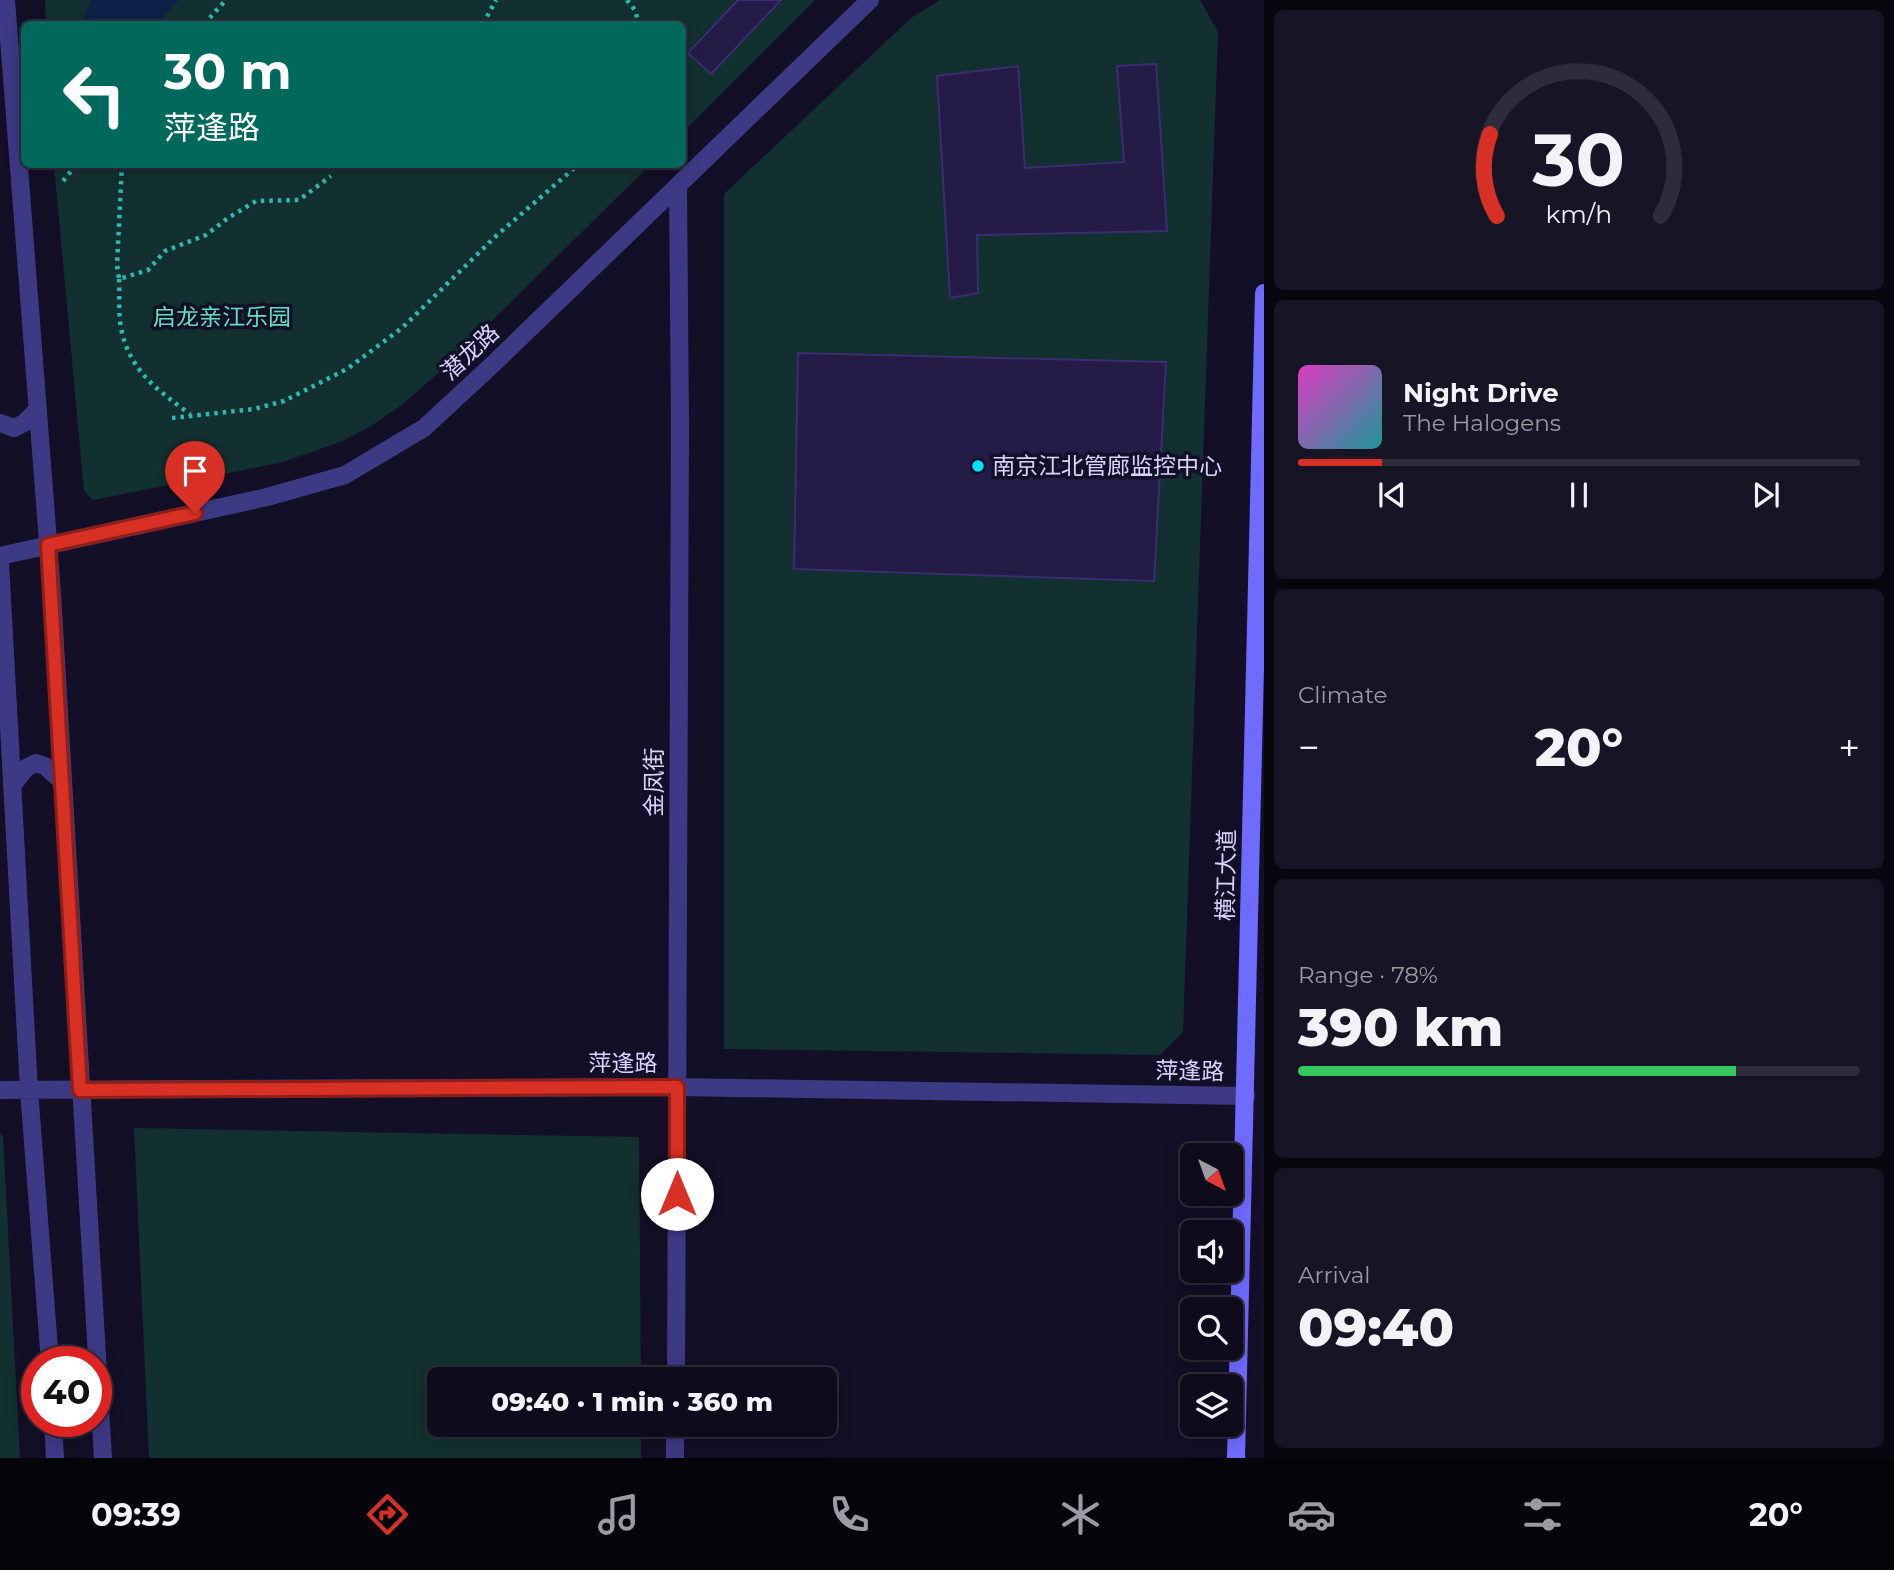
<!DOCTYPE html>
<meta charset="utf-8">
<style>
:root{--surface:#0e0b1c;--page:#171425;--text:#f1f3f6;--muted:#9b9ba3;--line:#2e2b3b;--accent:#d93025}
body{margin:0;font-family:Montserrat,"Noto Sans SC",sans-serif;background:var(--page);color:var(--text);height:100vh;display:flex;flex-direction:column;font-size:26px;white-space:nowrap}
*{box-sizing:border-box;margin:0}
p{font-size:23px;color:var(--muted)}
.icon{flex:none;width:38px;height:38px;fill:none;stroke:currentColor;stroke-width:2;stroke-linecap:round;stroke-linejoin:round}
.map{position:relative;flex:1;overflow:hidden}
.details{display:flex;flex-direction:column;gap:10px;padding:10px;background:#08060f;width:630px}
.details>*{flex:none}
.top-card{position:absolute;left:21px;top:21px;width:665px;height:147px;border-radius:10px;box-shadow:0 4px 18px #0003,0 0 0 2px var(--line);background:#00695c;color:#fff;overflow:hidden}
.needle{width:46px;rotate:139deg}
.fabs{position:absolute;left:1180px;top:1143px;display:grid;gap:14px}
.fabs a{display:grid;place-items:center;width:63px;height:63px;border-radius:10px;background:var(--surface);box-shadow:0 4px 18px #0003,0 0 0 2px var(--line);font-size:35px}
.speed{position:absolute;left:21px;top:1346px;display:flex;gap:14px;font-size:35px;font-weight:700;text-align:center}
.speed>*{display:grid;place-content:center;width:91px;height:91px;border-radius:50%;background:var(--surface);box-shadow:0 4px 18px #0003,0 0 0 2px var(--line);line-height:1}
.speed .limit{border:10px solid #d22;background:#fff;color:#111}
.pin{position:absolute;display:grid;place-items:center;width:60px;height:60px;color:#fff;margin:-72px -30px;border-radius:50% 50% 50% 0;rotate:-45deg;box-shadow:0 0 7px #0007}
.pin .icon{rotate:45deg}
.me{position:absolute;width:77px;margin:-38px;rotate:0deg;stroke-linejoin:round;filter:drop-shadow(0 0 5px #0008)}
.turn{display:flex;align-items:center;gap:24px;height:147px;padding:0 28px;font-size:32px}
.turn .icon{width:91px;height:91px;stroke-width:2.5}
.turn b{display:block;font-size:49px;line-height:60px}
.big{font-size:52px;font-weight:800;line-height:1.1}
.details .widget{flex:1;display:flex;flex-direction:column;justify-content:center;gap:10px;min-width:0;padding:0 24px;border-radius:10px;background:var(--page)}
.details .dial{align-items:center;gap:0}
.dial svg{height:182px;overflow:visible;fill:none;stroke:var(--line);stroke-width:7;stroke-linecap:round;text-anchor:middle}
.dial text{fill:var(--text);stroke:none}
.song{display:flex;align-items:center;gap:21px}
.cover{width:84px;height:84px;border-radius:10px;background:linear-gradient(135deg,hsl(310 70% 55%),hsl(180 70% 35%))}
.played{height:7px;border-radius:4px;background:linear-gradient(90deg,var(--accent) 15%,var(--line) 15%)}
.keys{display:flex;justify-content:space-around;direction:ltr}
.heat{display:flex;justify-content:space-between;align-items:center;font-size:38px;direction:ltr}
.charge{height:10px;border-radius:5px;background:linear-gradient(90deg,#34c759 78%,var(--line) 0)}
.trip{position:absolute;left:427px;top:1367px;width:410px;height:70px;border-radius:10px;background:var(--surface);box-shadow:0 4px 18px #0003,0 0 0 2px var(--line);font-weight:800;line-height:70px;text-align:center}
.tabs{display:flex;height:112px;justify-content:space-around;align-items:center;background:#06040b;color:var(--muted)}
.tabs .icon{width:49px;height:49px}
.tabs .on{color:var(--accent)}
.tabs b{font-size:32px;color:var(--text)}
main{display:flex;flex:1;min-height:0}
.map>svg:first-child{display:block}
</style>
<main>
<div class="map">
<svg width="1264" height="1458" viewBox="0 0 1264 1458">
<rect width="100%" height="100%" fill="#130f26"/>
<!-- green -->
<path fill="#12302f" d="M45 0H815L683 132 682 24H46Z
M940 0H1200L1218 32 1183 1032 1160 1055 724 1049V194L911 18Z
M54 165V164L650 165 446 366 403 404 371 426 340 442 283 462 93 500 84 491Z
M134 1128 639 1137 641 1379H439V1424L641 1425V1458H149Z
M0 1134 3 1136 20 1458H0Z"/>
<!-- water -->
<path fill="#0c2248" d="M91 0H179L157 24H82Z"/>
<!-- building -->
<path fill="#241b47" stroke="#3b2d73" stroke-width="2" d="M738 0H781L711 74 688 53Z
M1156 64 1167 231 977 235 978 293 950 298 937 76 1018 66 1025 168 1124 162 1117 66Z
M798 353 1166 362 1154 581 794 569Z"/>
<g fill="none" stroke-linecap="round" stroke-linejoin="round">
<!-- path -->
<path stroke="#2fb8b0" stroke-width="4.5" stroke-dasharray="3.5 5" stroke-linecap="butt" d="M627 0 635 10 639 24
M204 24 226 0
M483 24 496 0
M122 164 117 265 119 279 148 270 165 251 206 235 228 218 256 201 299 200 331 176
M63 181 77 164
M119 279C120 295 118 312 121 328 129 370 157 390 190 414
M172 418 254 409 284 401 347 369 402 328 496 236 579 164"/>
<!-- tertiary -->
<path stroke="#3d3a85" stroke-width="18" d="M6 0 52 593 103 1458
M0 423 14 428 24 423 38 409
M0 556 267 497 345 475 424 428 491 366 870 0
M0 563 29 1090 50 1362
M12 786 26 768 36 763 45 766 63 782
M0 1090 677 1087 1246 1096
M676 1379 680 426 678 185
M53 1421 55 1458
M675 1458V1424"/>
<!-- secondary -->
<path stroke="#6f6bff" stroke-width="18" d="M1236 1458 1264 293"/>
</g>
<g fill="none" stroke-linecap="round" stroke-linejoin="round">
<!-- route casing -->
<g stroke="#8d1f18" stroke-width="18">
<path id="route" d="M195 513 48 545 80 1090 677 1087V1194"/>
</g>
<!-- route -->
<use href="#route" stroke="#d93025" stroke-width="12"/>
</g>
<!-- markers -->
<circle fill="#00e5ff" stroke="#130f26" stroke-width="2.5" cx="978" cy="466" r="7"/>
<g text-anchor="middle" stroke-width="7" stroke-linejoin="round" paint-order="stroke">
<!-- park labels -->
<g font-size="23" fill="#5fe0c0" stroke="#130f26">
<text x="222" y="325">启龙亲江乐园</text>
</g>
<!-- street labels -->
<g font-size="23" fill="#d9d4ff" stroke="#130f26">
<text transform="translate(470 352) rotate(-43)" y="8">潜龙路</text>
<text transform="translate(654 782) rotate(-90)" y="8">金凤街</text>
<text transform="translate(1226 875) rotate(-89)" y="8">横江大道</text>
<text x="623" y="1071">萍逢路</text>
<text transform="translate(1190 1071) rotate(1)" y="8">萍逢路</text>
</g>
<!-- poi labels -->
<g font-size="23" fill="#d9d4ff" stroke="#130f26" text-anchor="start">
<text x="992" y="474">南京江北管廊监控中心</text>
</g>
</g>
</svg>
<div class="fabs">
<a><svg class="needle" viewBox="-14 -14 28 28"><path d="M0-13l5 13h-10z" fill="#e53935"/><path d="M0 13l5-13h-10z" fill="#9b9ba3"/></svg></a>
<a><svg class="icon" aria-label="sound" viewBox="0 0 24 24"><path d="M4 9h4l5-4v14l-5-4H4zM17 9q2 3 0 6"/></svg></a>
<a><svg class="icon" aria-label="search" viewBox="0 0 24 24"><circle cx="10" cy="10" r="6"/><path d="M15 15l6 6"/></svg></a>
<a><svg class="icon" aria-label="layers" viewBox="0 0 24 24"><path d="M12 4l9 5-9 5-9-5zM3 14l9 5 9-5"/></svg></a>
</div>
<div class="speed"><div class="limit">40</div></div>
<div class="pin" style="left:195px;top:513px;background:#d93025"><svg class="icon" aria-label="arrive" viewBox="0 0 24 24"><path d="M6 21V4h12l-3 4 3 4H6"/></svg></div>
<svg class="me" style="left:677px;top:1194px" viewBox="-20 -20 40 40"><circle r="19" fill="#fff"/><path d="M0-13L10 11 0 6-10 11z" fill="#d93025"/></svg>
<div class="trip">09:40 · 1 min · 360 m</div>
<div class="top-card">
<div class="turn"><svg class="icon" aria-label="left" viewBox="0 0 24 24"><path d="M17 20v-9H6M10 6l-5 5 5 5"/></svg><div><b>30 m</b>萍逢路</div></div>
</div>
</div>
<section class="details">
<div class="widget dial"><svg viewBox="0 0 100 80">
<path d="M14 69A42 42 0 1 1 86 69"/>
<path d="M14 69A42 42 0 0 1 11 33" stroke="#d93025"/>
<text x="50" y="56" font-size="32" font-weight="700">30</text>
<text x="50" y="72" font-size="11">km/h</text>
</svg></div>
<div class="widget">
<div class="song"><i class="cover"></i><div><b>Night Drive</b><p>The Halogens</p></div></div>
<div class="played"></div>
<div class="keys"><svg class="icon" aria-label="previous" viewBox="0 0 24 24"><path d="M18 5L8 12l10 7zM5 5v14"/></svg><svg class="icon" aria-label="pause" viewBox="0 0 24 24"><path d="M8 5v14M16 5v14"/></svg><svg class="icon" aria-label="next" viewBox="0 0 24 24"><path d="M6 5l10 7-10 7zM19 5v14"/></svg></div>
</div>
<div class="widget"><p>Climate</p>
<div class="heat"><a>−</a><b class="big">20°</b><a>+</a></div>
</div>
<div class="widget"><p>Range · 78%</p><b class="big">390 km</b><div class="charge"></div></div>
<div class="widget"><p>Arrival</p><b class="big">09:40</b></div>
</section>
</main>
<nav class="tabs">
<b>09:39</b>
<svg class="icon on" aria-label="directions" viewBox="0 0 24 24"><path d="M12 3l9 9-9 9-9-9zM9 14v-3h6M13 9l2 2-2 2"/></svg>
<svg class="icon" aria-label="music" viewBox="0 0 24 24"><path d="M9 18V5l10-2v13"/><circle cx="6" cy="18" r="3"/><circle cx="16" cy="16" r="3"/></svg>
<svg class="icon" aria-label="phone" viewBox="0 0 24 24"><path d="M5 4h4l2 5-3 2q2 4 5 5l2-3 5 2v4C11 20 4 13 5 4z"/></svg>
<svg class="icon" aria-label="climate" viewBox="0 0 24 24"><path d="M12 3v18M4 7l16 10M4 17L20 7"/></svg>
<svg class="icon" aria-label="car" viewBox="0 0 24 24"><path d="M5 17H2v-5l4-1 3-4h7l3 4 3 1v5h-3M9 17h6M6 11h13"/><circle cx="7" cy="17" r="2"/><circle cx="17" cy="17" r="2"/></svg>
<svg class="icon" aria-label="filters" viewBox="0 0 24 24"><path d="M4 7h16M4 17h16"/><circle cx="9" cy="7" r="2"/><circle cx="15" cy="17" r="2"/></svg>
<b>20°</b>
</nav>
